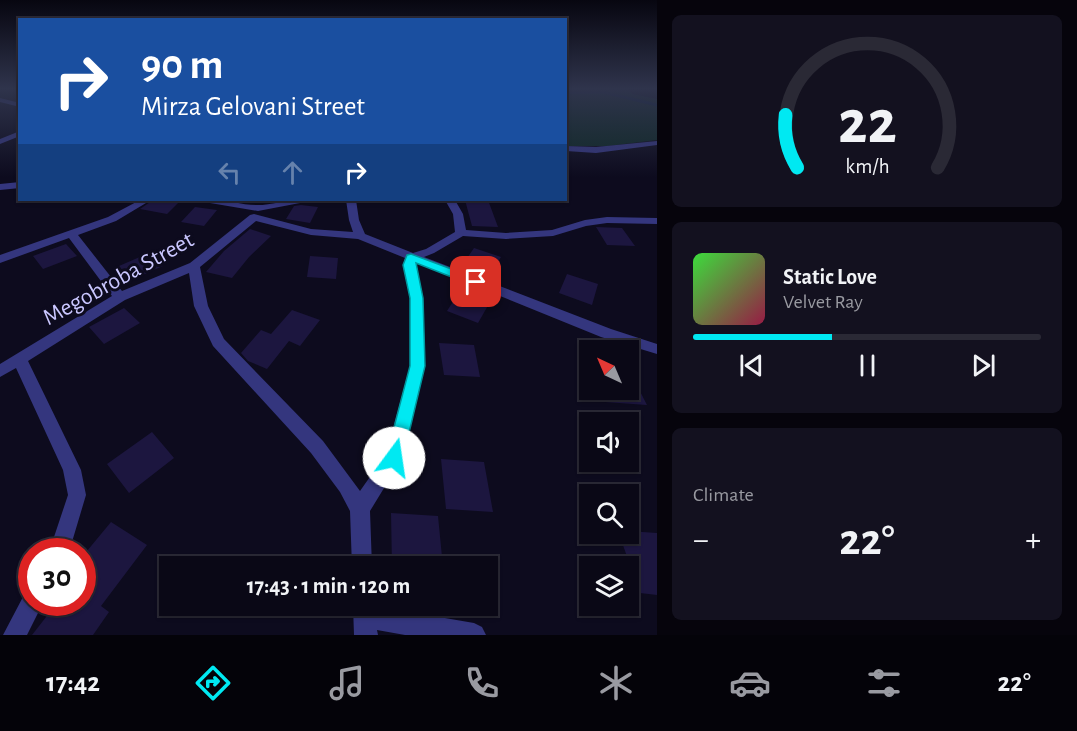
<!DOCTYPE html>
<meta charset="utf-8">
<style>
:root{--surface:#0a0816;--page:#13111f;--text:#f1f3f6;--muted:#999aa1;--line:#2a2935;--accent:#00e9f2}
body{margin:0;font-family:"Alegreya Sans",sans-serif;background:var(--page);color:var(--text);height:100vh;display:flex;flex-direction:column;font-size:22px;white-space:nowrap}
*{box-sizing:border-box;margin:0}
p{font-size:20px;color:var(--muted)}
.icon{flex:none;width:33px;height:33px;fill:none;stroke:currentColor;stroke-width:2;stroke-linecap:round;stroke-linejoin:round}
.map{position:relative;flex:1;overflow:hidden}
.sheet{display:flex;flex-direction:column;gap:15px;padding:15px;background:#06040c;width:420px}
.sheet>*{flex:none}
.hud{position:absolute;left:18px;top:18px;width:549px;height:183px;border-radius:0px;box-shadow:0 2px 4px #0004,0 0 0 2px var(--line);background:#1a4fa0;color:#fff;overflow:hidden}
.needle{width:39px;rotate:316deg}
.tools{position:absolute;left:579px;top:340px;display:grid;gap:12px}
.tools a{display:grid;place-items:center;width:60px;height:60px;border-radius:0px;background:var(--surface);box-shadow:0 2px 4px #0004,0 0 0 2px var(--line);font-size:30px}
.speed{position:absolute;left:18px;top:538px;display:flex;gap:12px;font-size:30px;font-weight:700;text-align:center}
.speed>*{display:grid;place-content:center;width:78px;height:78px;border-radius:50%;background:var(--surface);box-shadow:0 2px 4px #0004,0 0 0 2px var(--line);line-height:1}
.speed .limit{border:9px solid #d22;background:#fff;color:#111}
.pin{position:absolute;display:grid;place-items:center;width:51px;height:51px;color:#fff;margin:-26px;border-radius:12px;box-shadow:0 3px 9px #0006}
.me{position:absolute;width:66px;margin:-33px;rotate:14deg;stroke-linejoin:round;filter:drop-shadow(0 0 4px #0008)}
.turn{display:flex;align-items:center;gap:21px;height:126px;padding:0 24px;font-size:27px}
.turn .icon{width:78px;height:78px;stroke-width:2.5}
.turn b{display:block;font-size:42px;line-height:51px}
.lanes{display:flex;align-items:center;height:57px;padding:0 24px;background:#0003;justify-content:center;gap:30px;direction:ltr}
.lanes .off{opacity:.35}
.big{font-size:45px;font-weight:700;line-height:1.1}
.sheet .widget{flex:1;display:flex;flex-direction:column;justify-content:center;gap:9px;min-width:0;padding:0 21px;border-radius:9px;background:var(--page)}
.sheet .dial{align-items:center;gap:0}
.dial svg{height:156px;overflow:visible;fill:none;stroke:var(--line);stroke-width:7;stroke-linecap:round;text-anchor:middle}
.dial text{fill:var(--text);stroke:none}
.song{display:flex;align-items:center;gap:18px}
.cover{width:72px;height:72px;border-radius:9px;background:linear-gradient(135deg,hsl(120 70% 55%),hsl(340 70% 35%))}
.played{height:6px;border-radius:3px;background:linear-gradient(90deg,var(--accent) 40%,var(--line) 40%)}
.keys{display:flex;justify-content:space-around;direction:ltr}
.heat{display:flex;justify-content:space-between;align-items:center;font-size:33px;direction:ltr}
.trip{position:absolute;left:159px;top:556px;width:339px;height:60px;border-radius:0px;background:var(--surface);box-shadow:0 2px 4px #0004,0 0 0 2px var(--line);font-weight:700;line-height:60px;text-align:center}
.menu{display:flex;height:96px;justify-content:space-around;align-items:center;background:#040309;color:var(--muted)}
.menu .icon{width:42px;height:42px}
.menu .current{color:var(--accent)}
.menu b{font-size:27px;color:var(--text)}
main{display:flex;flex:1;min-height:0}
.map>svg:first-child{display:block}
</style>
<main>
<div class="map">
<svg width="657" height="635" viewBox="0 0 657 635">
<rect width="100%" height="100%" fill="#0d0b1e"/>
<!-- green -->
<path fill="#0e2825" d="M566 88H626L633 94 657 99V140L608 146H566Z"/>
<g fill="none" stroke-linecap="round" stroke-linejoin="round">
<!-- stream -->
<path stroke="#071d3b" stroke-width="3" d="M566 93 603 92 657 105"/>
</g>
<!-- building -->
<path fill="#1c163f" d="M153 200H181L167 214 140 209Z
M465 200H488L498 227 472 226Z
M301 205 318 207 310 223 286 219 294 206Z
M195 207 217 210 204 226 181 222Z
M596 227 622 228 635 246 607 245Z
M250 229 271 236 249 257 232 278 206 272 224 251Z
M66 244 77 256 43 269 33 256Z
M474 248 501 257 488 279 472 273 474 268 463 264Z
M149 253 163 266 131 280 119 266Z
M310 256 338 258 336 279 307 277Z
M567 274 598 284 592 305 559 293Z
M464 284 481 291 477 297 490 302 478 323 447 311Z
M124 308 140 323 104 344 89 327Z
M292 310 320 320 300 346 289 341 267 369 248 361 241 353 261 330 271 334Z
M439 343 474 345 480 377 444 375Z
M628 368 647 405 591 401V390H628Z
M152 432 174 458 129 493 107 464Z
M441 459 484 462 493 512 446 509Z
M391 513 438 516 443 567H392Z
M111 522 147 545 101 606 109 612 93 635H32L57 603H82V557Z
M628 531 657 533V595L640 593 619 534H628Z"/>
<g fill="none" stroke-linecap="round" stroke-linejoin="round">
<!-- street -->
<path fill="#34367e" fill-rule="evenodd" d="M0 98 20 103V107L0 102Z
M20 131V136L0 144V139Z
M657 141V145L596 153 566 151V146L596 147Z
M20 182V188L0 190V184Z
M140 200H151L116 221 78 235 122 291 190 263 250 215 254 214 311 229 353 232 349 220 346 200H356L359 220 365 234 413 253 426 249 455 232 453 214 445 200H455L463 214 466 230 506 233 552 230 585 220 607 217 657 218V224L607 223 586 226 553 236 506 239 463 236 434 253 424 257 611 329 657 344V354L601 337 416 262 422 298 424 366 403 457 370 511 372 567H352L350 511 340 492 311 453 213 346 194 306 189 273 125 300 28 361 81 470 86 495 69 552H49L68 495 63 470 16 368 0 377V364L112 296 69 238 0 263V255L108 217ZM256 221 311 235 358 239 405 258 403 265 410 298V366L386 454 360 491 323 441 224 339 208 306 200 267Z
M205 200C223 198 240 205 257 205 274 205 289 198 305 200L300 203 258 211 210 203Z
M32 592V603H43L27 635H3L24 595Z
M353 606H375L474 623 482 627 486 635H405L377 630 378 635H354Z"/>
</g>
<!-- sky -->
<linearGradient id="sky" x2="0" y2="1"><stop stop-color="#070610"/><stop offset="0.5" stop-color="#2f344c"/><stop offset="1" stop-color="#2f344c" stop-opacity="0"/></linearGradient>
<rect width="657" height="177" fill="url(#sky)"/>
<!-- route -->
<path fill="#00e9f2" stroke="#00979d" stroke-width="1.5" d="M411 254 481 280 483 282 476 287 472 285 416 263 423 298 425 366 403 458 401 463 394 466 388 463 386 458 410 366V298L403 265 407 255Z"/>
<g text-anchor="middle" stroke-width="6" stroke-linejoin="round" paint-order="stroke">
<!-- street labels -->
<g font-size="24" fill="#cac7ff" stroke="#0d0b1e">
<text transform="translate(118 278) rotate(-29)" y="8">Megobroba Street</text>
</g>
</g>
</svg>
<div class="tools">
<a><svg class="needle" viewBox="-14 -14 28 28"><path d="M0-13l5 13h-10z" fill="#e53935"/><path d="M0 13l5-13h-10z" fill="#999aa1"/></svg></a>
<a><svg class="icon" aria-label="sound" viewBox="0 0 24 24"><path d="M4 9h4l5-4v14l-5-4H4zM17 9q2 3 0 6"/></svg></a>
<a><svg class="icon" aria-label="search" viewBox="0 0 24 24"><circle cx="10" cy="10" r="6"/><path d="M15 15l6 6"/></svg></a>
<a><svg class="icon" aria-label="layers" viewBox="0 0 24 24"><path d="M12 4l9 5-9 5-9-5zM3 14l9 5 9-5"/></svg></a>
</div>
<div class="speed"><div class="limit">30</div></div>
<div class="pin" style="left:476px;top:282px;background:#d93025"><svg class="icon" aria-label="arrive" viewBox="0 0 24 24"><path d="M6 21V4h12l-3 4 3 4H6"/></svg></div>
<svg class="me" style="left:394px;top:458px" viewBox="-20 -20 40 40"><circle r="19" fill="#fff"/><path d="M0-13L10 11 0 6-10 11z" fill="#00e9f2"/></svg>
<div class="trip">17:43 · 1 min · 120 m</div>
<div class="hud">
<div class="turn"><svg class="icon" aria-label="right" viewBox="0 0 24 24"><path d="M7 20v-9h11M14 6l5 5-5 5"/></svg><div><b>90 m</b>Mirza Gelovani Street</div></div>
<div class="lanes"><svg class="icon off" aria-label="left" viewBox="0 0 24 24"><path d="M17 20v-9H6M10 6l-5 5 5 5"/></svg><svg class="icon off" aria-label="ahead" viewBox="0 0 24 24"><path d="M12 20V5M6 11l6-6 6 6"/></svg><svg class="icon" aria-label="right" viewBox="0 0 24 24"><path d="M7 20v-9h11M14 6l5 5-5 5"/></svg></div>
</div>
</div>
<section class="sheet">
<div class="widget dial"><svg viewBox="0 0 100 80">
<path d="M14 69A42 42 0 1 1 86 69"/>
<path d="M14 69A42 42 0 0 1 8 42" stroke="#00e9f2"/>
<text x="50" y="56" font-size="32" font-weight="700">22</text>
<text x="50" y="72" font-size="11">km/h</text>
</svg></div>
<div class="widget">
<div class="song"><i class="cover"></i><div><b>Static Love</b><p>Velvet Ray</p></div></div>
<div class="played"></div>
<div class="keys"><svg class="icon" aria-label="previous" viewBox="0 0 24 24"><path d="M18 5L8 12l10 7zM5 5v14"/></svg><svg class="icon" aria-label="pause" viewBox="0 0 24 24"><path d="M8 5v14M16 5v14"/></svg><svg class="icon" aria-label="next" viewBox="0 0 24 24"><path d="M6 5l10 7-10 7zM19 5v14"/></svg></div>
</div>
<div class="widget"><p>Climate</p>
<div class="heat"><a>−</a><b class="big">22°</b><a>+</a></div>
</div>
</section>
</main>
<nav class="menu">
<b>17:42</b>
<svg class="icon current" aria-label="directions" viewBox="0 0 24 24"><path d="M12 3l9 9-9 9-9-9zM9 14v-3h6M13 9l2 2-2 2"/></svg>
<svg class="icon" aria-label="music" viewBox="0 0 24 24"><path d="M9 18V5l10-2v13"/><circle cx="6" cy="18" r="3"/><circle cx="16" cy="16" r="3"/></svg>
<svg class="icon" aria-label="phone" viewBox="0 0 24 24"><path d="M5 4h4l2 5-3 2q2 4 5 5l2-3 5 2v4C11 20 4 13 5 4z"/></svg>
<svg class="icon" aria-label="climate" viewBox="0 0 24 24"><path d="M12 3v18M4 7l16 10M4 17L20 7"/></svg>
<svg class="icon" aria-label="car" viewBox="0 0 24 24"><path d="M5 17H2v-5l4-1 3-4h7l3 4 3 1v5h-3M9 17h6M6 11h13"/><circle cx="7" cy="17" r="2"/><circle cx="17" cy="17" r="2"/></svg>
<svg class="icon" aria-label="filters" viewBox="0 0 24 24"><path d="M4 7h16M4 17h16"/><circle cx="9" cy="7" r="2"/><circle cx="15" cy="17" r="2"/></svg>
<b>22°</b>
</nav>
